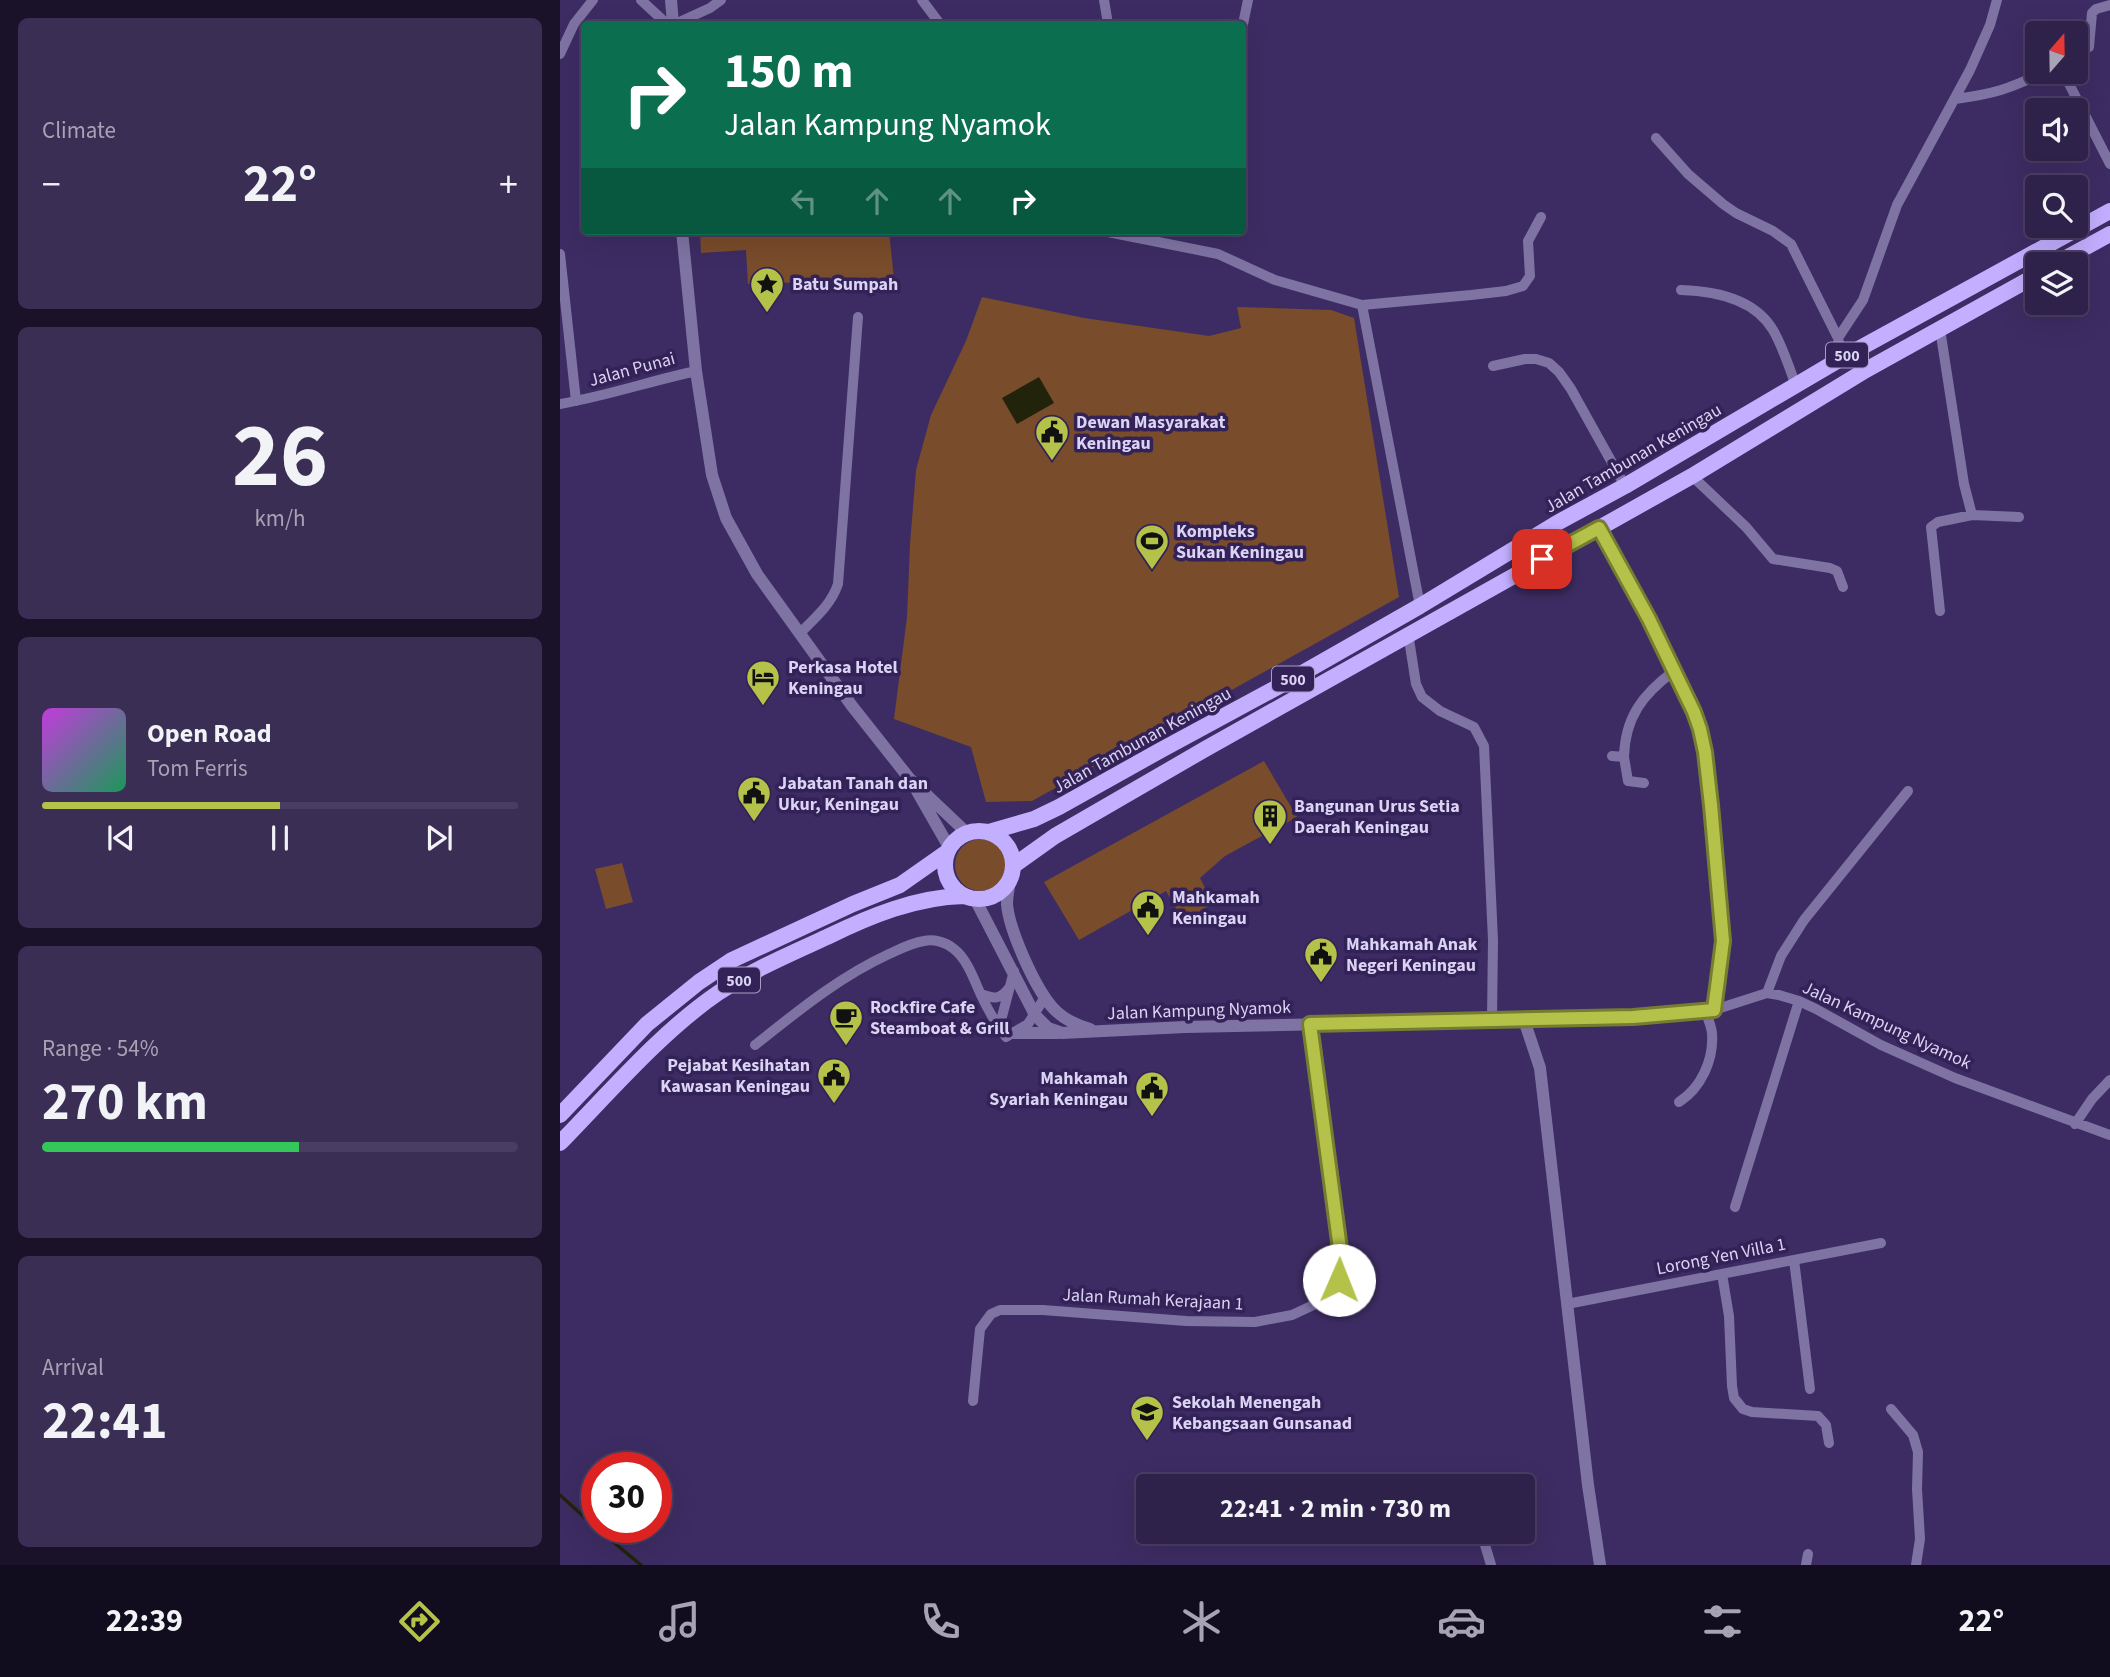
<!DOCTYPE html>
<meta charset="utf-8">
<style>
:root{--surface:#2e214a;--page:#3a2e54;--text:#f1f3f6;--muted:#a7a3b5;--line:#493e62;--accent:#b4c24a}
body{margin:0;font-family:"Source Sans 3",sans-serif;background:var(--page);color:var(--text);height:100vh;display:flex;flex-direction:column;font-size:26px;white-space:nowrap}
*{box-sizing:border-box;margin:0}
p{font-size:23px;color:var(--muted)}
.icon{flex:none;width:38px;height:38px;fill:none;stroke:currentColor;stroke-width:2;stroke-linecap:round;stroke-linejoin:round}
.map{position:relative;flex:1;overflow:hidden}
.details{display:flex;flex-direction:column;gap:18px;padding:18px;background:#191229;width:560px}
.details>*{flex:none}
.hud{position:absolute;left:21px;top:21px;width:665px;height:214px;border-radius:7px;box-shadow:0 7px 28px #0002,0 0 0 2px var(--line);background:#0b6e4f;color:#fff;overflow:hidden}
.needle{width:46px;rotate:20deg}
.fabs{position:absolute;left:1465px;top:21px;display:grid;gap:14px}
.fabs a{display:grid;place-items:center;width:63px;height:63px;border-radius:7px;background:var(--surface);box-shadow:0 7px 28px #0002,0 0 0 2px var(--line);font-size:35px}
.speed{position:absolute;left:21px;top:1452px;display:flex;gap:14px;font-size:35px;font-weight:700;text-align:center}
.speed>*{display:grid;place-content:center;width:91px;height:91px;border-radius:50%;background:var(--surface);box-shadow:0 7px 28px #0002,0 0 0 2px var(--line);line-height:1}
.speed .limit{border:10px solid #d22;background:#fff;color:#111}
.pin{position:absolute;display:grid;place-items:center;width:60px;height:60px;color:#fff;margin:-30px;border-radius:14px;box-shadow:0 4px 10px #0006}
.me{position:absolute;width:77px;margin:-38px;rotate:1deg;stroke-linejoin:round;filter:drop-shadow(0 0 5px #0008)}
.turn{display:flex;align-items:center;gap:24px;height:147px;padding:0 28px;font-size:32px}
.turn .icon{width:91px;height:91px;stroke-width:2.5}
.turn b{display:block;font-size:49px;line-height:60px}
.lanes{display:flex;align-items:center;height:66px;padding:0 28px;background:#0003;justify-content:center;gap:35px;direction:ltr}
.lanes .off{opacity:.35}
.big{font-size:52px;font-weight:700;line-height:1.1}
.details .widget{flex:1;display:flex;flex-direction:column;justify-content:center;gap:10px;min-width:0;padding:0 24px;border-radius:10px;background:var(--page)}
.details .dial{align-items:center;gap:0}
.dial b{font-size:91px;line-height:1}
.song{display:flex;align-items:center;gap:21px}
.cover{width:84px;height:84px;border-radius:10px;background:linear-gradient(135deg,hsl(290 70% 55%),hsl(150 70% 35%))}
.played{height:7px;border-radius:4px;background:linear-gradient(90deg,var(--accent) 50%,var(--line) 50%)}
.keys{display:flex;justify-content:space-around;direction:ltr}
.heat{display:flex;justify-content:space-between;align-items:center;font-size:38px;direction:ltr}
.charge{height:10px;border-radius:5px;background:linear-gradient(90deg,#34c759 54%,var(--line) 0)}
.trip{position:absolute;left:576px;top:1474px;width:399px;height:70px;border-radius:7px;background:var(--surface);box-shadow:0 7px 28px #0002,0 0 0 2px var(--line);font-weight:700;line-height:70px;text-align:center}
.tab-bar{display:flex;height:112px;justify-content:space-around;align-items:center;background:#120d1e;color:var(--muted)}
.tab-bar .icon{width:49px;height:49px}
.tab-bar .active{color:var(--accent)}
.tab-bar b{font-size:32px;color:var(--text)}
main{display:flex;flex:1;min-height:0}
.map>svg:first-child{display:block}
</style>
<main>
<section class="details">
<div class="widget"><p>Climate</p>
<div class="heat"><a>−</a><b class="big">22°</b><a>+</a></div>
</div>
<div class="widget dial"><b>26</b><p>km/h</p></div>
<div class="widget">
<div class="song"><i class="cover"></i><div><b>Open Road</b><p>Tom Ferris</p></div></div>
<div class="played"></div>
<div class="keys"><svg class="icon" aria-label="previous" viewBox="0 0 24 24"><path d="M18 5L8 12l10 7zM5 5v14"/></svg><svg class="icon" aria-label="pause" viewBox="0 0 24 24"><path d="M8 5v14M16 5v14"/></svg><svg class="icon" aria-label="next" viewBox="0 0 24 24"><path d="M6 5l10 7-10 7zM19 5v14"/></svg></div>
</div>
<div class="widget"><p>Range · 54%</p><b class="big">270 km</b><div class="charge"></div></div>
<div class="widget"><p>Arrival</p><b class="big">22:41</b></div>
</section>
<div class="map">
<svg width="1550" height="1565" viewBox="0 0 1550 1565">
<rect width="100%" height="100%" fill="#3d2c63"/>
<!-- green -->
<path fill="#794c2b" d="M140 231H329L334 279 188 284 186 250 141 253Z
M422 297 524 318 649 336 681 328 677 307 771 310 794 318 839 597 472 801 426 802 411 747 334 719 347 617 350 544 356 470 371 415 406 341Z
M704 761 737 817 665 856 640 878 653 904 641 910 626 926 606 891 519 940 484 882Z
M395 865a26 26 0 1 1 52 0a26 26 0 1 1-52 0Z
M62 863 73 902 46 909 35 869Z"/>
<!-- water -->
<path fill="#21240b" d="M479 377 494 403 457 424 442 398Z"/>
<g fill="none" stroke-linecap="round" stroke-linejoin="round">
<!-- stream -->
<path stroke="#21240b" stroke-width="3.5" d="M0 1495 34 1526 81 1565"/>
<!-- minor -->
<path stroke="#7f73a4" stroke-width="10" d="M81 0 107 24
M362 0 380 24
M544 0 548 24
M115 24 150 8 161 0
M682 29 688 0
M0 54 14 24 33 0
M1516 56 1529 47 1532 13 1536 9 1550 5
M1503 72 1550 164
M1395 99C1433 94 1450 89 1484 72
M1096 138 1128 174 1163 204 1176 213 1213 231 1231 244 1278 338
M543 231 658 254 715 280 802 305 860 606
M0 254 16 401
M1121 290C1154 291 1194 298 1213 330 1223 347 1229 367 1236 386
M802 305 911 295 946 291 963 286 970 276 968 241 981 217
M1380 329 1404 484 1412 515 1459 517
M1282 358 1278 338 1303 300 1337 205 1410 70 1430 25 1437 0
M933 366 965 359H976L989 363 999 372 1011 389 1065 486
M0 404C47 396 90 381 136 371
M1132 476 1186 527 1213 559 1270 568 1277 571 1283 587
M1039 528 1089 619 1134 712 1140 729 1145 752 1151 805 1163 941 1154 1010
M1380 611 1371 527 1378 522 1412 515
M240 633C255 618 271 605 278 584L298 317
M848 633 856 684 862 697 880 711 914 727 924 746 933 940 932 1020
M1052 756 1064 757C1065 717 1083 694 1114 671
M1064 757 1068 781 1084 783
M1207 993 1221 956 1244 920 1348 791
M421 994C434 999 440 1000 449 988
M964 1020 1116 1014 1154 1010 1207 993 1219 995 1239 1001 1256 1009 1321 1045 1395 1078 1550 1135
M439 1028 454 971
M195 1045C238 1011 279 977 329 954 340 949 351 943 364 941 374 939 386 942 394 949 408 960 414 980 421 995 428 1010 436 1024 446 1037L468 1024 485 997
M1119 1102C1141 1088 1154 1060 1152 1033 1151 1025 1148 1018 1145 1011
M1515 1124 1532 1099 1550 1080
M1175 1207 1239 1001
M1234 1260 1250 1389
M1162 1274 1169 1316 1172 1386 1174 1398 1183 1409 1192 1412 1258 1416 1266 1425 1269 1443
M1007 1304 1321 1243
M413 1401 420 1329 431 1314 440 1310H483L626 1321 695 1322 732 1315 762 1301 776 1291 782 1264 750 1024
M1331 1409 1353 1435 1358 1452 1357 1489 1360 1539 1356 1565
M922 1535 931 1565
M1246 1565 1248 1554"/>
<!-- tertiary -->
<path stroke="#7f73a4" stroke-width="12" d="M111 0 113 24
M122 231 136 371 152 475 166 518 197 574 292 706 349 778 407 833
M357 791 389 847
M451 877C449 886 447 895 447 904 449 930 475 988 493 1008 503 1019 516 1025 530 1029
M415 899 475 1015 488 1028 502 1033 625 1027 964 1020 980 1068 1028 1485 1040 1565
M454 1033H498"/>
<!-- primary -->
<path stroke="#c3afff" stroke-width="16" d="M1495 264 1550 234
M385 865a34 34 0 1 1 68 0a34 34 0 1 1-68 0Z
M429 832 474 819 499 807 601 750 725 683 860 606 997 523 1065 486 1282 358 1550 211
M453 866 495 836 647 748 1132 476 1306 370 1477 275
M0 1115 87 1024 139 982 172 960 293 904 340 885 387 852
M0 1143C48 1094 102 1031 158 993 192 970 230 954 267 937 310 916 356 897 404 896"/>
</g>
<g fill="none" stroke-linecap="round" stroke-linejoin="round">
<!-- route casing -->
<g stroke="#757e30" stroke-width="18">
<path id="route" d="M779 1280 782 1264 750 1024 1073 1017 1154 1010 1163 941 1151 805 1145 752 1140 729 1134 712 1089 619 1039 528 982 559"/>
</g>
<!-- route -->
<use href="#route" stroke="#b4c24a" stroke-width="12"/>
</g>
<!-- icons -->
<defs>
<g id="sight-pin" transform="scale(1.75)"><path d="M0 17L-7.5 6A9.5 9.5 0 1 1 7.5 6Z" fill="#b4c24a" stroke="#332257"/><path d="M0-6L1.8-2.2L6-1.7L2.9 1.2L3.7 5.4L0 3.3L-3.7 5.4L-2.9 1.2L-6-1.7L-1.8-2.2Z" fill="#111"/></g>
<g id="civic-pin" transform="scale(1.75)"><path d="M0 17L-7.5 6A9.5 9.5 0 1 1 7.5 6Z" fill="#b4c24a" stroke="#332257"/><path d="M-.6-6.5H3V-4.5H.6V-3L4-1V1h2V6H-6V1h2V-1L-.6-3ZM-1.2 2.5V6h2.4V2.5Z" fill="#111"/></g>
<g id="stadium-pin" transform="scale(1.75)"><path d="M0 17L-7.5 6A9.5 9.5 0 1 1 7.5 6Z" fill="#b4c24a" stroke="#332257"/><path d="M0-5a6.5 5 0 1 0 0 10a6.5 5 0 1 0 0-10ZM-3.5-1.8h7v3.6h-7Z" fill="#111"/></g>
<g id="hotel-pin" transform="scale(1.75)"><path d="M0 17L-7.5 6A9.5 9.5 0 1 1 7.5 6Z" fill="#b4c24a" stroke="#332257"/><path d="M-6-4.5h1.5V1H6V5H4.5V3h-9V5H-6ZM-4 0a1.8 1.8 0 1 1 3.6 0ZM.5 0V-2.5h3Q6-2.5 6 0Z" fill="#111"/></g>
<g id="building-pin" transform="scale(1.75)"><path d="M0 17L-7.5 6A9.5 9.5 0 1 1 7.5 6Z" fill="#b4c24a" stroke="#332257"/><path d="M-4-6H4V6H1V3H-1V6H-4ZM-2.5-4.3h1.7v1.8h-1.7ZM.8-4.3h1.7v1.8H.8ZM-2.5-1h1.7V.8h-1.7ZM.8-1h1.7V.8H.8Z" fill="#111"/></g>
<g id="cafe-pin" transform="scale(1.75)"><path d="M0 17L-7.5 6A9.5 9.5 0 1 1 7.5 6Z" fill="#b4c24a" stroke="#332257"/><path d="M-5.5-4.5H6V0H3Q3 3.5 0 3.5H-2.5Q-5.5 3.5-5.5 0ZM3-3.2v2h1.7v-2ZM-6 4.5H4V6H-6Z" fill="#111"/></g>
<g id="school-pin" transform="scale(1.75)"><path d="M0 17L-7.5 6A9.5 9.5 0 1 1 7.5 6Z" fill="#b4c24a" stroke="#332257"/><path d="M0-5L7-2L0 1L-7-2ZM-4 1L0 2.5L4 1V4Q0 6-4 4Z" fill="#111"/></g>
</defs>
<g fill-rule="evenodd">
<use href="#sight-pin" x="207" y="284"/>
<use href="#civic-pin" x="492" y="432"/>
<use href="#stadium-pin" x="592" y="541"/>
<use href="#hotel-pin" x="203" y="677"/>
<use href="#civic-pin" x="194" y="793"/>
<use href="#building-pin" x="710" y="816"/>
<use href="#civic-pin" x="588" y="907"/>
<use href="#civic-pin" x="761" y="954"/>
<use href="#cafe-pin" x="286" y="1017"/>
<use href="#civic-pin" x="274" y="1075"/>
<use href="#civic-pin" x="592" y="1088"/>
<use href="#school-pin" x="587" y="1412"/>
</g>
<g text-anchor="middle" stroke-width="7" stroke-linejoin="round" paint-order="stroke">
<!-- shield labels -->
<g fill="#332257" stroke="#a89ec5" stroke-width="2">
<rect x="1266" y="342.5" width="42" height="25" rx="5"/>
<rect x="712" y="666.5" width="42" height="25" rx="5"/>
<rect x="158" y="967.5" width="42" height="25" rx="5"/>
</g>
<g font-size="16" font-weight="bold" fill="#dad3f4">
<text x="1287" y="361">500</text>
<text x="733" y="685">500</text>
<text x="179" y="986">500</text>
</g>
<!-- poi labels -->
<g font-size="18" font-weight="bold" fill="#dad3f4" stroke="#332257" text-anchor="start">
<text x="232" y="290">Batu Sumpah</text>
<text x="516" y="428">Dewan Masyarakat<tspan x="516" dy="21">Keningau</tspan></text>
<text x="616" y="537">Kompleks<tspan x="616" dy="21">Sukan Keningau</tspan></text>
<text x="228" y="673">Perkasa Hotel<tspan x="228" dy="21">Keningau</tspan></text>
<text x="218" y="789">Jabatan Tanah dan<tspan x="218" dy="21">Ukur, Keningau</tspan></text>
<text x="734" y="812">Bangunan Urus Setia<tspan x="734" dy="21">Daerah Keningau</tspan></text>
<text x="612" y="903">Mahkamah<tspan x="612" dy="21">Keningau</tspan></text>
<text x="786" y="950">Mahkamah Anak<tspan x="786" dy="21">Negeri Keningau</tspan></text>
<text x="310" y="1013">Rockfire Cafe<tspan x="310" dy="21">Steamboat &amp; Grill</tspan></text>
<text x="250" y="1071" text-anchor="end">Pejabat Kesihatan<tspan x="250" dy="21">Kawasan Keningau</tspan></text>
<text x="568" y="1084" text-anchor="end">Mahkamah<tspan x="568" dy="21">Syariah Keningau</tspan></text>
<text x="612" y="1408">Sekolah Menengah<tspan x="612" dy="21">Kebangsaan Gunsanad</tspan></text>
</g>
<!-- street labels -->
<g font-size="18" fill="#dad3f4" stroke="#332257">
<text transform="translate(72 369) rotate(-15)" y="6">Jalan Punai</text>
<text transform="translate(1073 458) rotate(-30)" y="6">Jalan Tambunan Keningau</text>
<text transform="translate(582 740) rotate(-29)" y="6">Jalan Tambunan Keningau</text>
<text transform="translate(639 1010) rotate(-2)" y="6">Jalan Kampung Nyamok</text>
<text transform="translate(1327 1025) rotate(25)" y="6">Jalan Kampung Nyamok</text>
<text transform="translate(1161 1256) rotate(-11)" y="6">Lorong Yen Villa 1</text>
<text transform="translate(593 1299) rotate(3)" y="6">Jalan Rumah Kerajaan 1</text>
</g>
</g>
</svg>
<div class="fabs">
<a><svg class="needle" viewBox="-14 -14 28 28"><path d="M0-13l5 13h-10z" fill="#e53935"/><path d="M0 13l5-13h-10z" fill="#a7a3b5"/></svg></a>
<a><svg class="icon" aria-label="sound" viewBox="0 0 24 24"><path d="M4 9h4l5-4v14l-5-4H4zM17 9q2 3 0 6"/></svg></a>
<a><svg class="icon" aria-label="search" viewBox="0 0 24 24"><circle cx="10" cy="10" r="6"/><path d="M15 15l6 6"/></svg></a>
<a><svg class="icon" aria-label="layers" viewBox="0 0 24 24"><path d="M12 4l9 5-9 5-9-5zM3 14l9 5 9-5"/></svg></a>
</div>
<div class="speed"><div class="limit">30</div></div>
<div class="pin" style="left:982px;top:559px;background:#d93025"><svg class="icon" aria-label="arrive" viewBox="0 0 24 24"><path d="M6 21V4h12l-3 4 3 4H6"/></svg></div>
<svg class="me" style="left:779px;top:1280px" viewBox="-20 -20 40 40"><circle r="19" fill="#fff"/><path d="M0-13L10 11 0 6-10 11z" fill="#b4c24a"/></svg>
<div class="trip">22:41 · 2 min · 730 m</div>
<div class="hud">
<div class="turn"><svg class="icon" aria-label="right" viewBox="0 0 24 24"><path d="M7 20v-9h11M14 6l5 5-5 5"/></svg><div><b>150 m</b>Jalan Kampung Nyamok</div></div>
<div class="lanes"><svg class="icon off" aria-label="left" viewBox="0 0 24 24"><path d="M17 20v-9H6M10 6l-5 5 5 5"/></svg><svg class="icon off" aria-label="ahead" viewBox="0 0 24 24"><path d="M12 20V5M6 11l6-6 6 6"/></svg><svg class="icon off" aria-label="ahead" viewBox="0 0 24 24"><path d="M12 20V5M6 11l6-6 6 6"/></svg><svg class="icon" aria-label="right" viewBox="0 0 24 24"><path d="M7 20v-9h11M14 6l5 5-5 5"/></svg></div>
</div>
</div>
</main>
<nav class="tab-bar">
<b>22:39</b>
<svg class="icon active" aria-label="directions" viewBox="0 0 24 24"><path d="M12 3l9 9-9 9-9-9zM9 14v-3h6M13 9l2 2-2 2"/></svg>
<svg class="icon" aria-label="music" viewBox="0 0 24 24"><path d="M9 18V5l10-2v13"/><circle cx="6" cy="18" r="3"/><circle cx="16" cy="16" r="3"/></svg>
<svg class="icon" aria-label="phone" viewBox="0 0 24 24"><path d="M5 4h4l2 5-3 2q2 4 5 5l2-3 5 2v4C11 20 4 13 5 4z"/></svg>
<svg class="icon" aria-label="climate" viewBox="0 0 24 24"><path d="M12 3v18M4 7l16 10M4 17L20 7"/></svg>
<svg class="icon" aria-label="car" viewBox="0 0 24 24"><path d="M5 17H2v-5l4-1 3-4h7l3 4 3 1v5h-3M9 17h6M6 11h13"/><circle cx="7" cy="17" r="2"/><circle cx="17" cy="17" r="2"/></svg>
<svg class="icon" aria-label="filters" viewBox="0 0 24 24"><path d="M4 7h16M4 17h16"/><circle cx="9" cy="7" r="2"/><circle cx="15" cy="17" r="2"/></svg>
<b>22°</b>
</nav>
